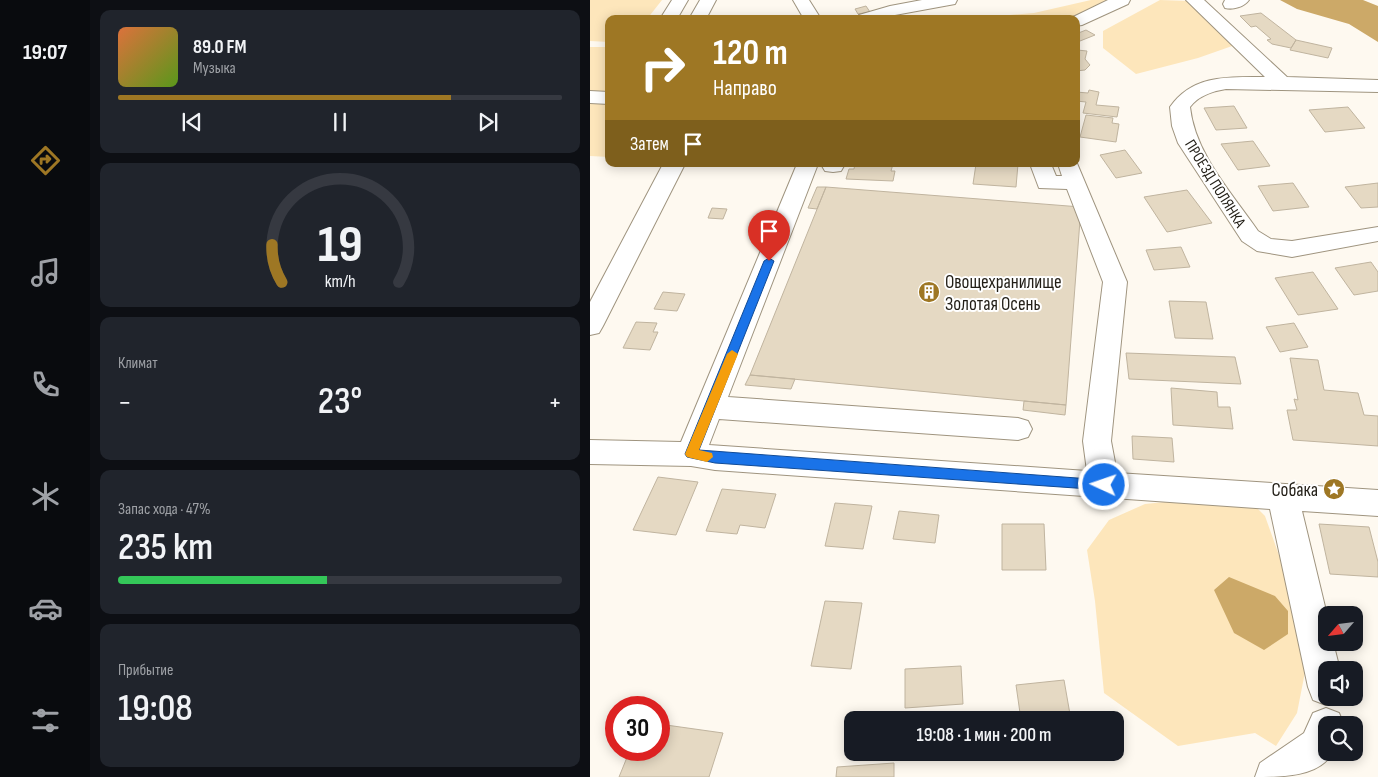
<!DOCTYPE html>
<html lang="ru">
<meta charset="utf-8">
<style>
:root{--surface:#171b24;--page:#20242c;--text:#f1f3f6;--muted:#9ea1a6;--line:#363941;--accent:#9e7724}
body{margin:0;font-family:"Sofia Sans Condensed",sans-serif;background:var(--page);color:var(--text);height:100vh;display:flex;flex-direction:column;font-size:19px;white-space:nowrap}
*{box-sizing:border-box;margin:0}
p{font-size:16px;color:var(--muted)}
.icon{flex:none;width:28px;height:28px;fill:none;stroke:currentColor;stroke-width:2;stroke-linecap:round;stroke-linejoin:round}
.map{position:relative;flex:1;overflow:hidden}
.panel{display:flex;flex-direction:column;gap:10px;padding:10px;background:#0d0f14;width:500px}
.panel>*{flex:none}
.banner{position:absolute;left:15px;top:15px;width:475px;height:152px;border-radius:10px;box-shadow:0 2px 12px #0003;background:#9e7724;color:#fff;overflow:hidden}
.needle{width:32px;rotate:242deg}
.fabs{position:absolute;left:728px;top:606px;display:grid;gap:10px}
.fabs a{display:grid;place-items:center;width:45px;height:45px;border-radius:10px;background:var(--surface);box-shadow:0 2px 12px #0003;font-size:25px}
.speed{position:absolute;left:15px;top:696px;display:flex;gap:10px;font-size:25px;font-weight:700;text-align:center}
.speed>*{display:grid;place-content:center;width:65px;height:65px;border-radius:50%;background:var(--surface);box-shadow:0 2px 12px #0003;line-height:1}
.speed .limit{border:8px solid #d22;background:#fff;color:#111}
.pin{position:absolute;display:grid;place-items:center;width:42px;height:42px;color:#fff;margin:-51px -21px;border-radius:50% 50% 50% 0;rotate:-45deg;box-shadow:0 0 5px #0007}
.pin .icon{rotate:45deg}
.me{position:absolute;width:55px;margin:-28px;rotate:273deg;stroke-linejoin:round;filter:drop-shadow(0 0 4px #0008)}
.turn{display:flex;align-items:center;gap:18px;height:105px;padding:0 25px;font-size:22px}
.turn .icon{width:65px;height:65px;stroke-width:2.5}
.turn b{display:block;font-size:35px;line-height:42px}
.then{display:flex;align-items:center;height:48px;padding:0 25px;background:#0003;gap:10px;font-size:19px}
.big{font-size:38px;font-weight:600;line-height:1.1}
.panel .tile{flex:1;display:flex;flex-direction:column;justify-content:center;gap:8px;min-width:0;padding:0 18px;border-radius:10px;background:var(--page)}
.panel .dial{align-items:center;gap:0}
.dial svg{height:130px;overflow:visible;fill:none;stroke:var(--line);stroke-width:7;stroke-linecap:round;text-anchor:middle}
.dial text{fill:var(--text);stroke:none}
.song{display:flex;align-items:center;gap:15px}
.cover{width:60px;height:60px;border-radius:8px;background:linear-gradient(135deg,hsl(20 70% 55%),hsl(90 70% 35%))}
.played{height:5px;border-radius:2px;background:linear-gradient(90deg,var(--accent) 75%,var(--line) 75%)}
.keys{display:flex;justify-content:space-around;direction:ltr}
.heat{display:flex;justify-content:space-between;align-items:center;font-size:28px;direction:ltr}
.charge{height:8px;border-radius:4px;background:linear-gradient(90deg,#34c759 47%,var(--line) 0)}
.trip{position:absolute;left:254px;top:711px;width:280px;height:50px;border-radius:10px;background:var(--surface);box-shadow:0 2px 12px #0003;font-weight:600;line-height:50px;text-align:center}
main{display:flex;flex:1;min-height:0}
.tab-bar{display:flex;flex-direction:column;width:90px;justify-content:space-around;align-items:center;background:#090b0e;color:var(--muted)}
.tab-bar .icon{width:35px;height:35px}
.tab-bar .on{color:var(--accent)}
.tab-bar b{font-size:22px;color:var(--text)}
.map>svg:first-child{display:block}
</style>
<main>
<nav class="tab-bar">
<b>19:07</b>
<svg class="icon on" aria-label="directions" viewBox="0 0 24 24"><path d="M12 3l9 9-9 9-9-9zM9 14v-3h6M13 9l2 2-2 2"/></svg>
<svg class="icon" aria-label="music" viewBox="0 0 24 24"><path d="M9 18V5l10-2v13"/><circle cx="6" cy="18" r="3"/><circle cx="16" cy="16" r="3"/></svg>
<svg class="icon" aria-label="phone" viewBox="0 0 24 24"><path d="M5 4h4l2 5-3 2q2 4 5 5l2-3 5 2v4C11 20 4 13 5 4z"/></svg>
<svg class="icon" aria-label="climate" viewBox="0 0 24 24"><path d="M12 3v18M4 7l16 10M4 17L20 7"/></svg>
<svg class="icon" aria-label="car" viewBox="0 0 24 24"><path d="M5 17H2v-5l4-1 3-4h7l3 4 3 1v5h-3M9 17h6M6 11h13"/><circle cx="7" cy="17" r="2"/><circle cx="17" cy="17" r="2"/></svg>
<svg class="icon" aria-label="filters" viewBox="0 0 24 24"><path d="M4 7h16M4 17h16"/><circle cx="9" cy="7" r="2"/><circle cx="15" cy="17" r="2"/></svg>
</nav>
<section class="panel">
<div class="tile">
<div class="song"><i class="cover"></i><div><b>89.0 FM</b><p>Музыка</p></div></div>
<div class="played"></div>
<div class="keys"><svg class="icon" aria-label="previous" viewBox="0 0 24 24"><path d="M18 5L8 12l10 7zM5 5v14"/></svg><svg class="icon" aria-label="pause" viewBox="0 0 24 24"><path d="M8 5v14M16 5v14"/></svg><svg class="icon" aria-label="next" viewBox="0 0 24 24"><path d="M6 5l10 7-10 7zM19 5v14"/></svg></div>
</div>
<div class="tile dial"><svg viewBox="0 0 100 80">
<path d="M14 69A42 42 0 1 1 86 69"/>
<path d="M14 69A42 42 0 0 1 8 46" stroke="#9e7724"/>
<text x="50" y="56" font-size="32" font-weight="700">19</text>
<text x="50" y="72" font-size="11">km/h</text>
</svg></div>
<div class="tile"><p>Климат</p>
<div class="heat"><a>−</a><b class="big">23°</b><a>+</a></div>
</div>
<div class="tile"><p>Запас хода · 47%</p><b class="big">235 km</b><div class="charge"></div></div>
<div class="tile"><p>Прибытие</p><b class="big">19:08</b></div>
</section>
<div class="map">
<svg width="788" height="777" viewBox="0 0 788 777">
<rect width="100%" height="100%" fill="#fef9f0"/>
<!-- green -->
<path fill="#fde6bb" d="M0 0H72L57 19H19V42L0 41Z
M501 0H518L482 19H373L444 13Z
M570 0 598 1 645 45 608 58 546 74 513 48V31Z
M0 47H19V157L0 156Z
M584 501 661 502 675 516 696 575 716 667 707 713 686 746 665 733 588 746 514 693 505 601 497 550 519 520 555 504Z"/>
<!-- water -->
<path fill="#cca968" d="M690 0H773L788 6V42L759 24 707 9Z
M639 577 685 596 698 611V634L674 650 644 633 624 590Z"/>
<!-- building -->
<path fill="#e5d9c3" stroke="#c0b49f" d="M276 6 280 12 268 14 265 9Z
M671 13 706 40 701 48 682 44 677 40 681 39 666 26 661 27 650 16Z
M496 30 505 35 490 41 486 39V34Z
M706 40 742 48 738 58 700 50Z
M487 50 497 51 495 59 500 65 495 70 486 71Z
M499 90 509 92 506 105 529 107 527 117 493 113 496 102 486 101V92L498 93Z
M644 106 657 128 626 130 614 108Z
M758 107 775 128 735 132 719 110Z
M496 115 523 118 522 123 529 124 526 142 490 137Z
M663 141 680 166 648 170 631 144Z
M535 150 552 173 526 178 510 155Z
M265 164H303L301 171H305L303 181 256 179 259 169H264Z
M386 164H428L426 187 383 184Z
M703 183 719 207 683 211 668 186Z
M788 183V207L771 208 755 187Z
M227 187H236L227 209 218 208Z
M236 187 491 207 476 405 160 375Z
M597 190 622 223 577 232 554 197Z
M122 208 137 209 133 219 118 218Z
M591 247 600 267 564 270 556 250Z
M781 262 788 272V291L764 295 745 268Z
M723 272 748 309 708 315 685 278Z
M73 292 95 294 87 311 64 309Z
M579 301 616 302 623 339 585 338Z
M46 322 67 323 63 332H68L60 350 33 348Z
M704 323 718 347 690 352 676 327Z
M536 353 645 357 651 384 539 379Z
M700 358 728 360 734 390 768 393 774 415 788 416V446L703 440 697 410H707L704 399 708 400Z
M160 375 205 379 201 389 155 385Z
M581 388 627 392 628 407H640L643 429 583 425Z
M434 401 476 405 475 415 433 410Z
M542 436 582 438 584 462 543 459Z
M68 477 108 482 86 535 43 530Z
M132 489 186 494 175 528 150 525 147 534 116 531Z
M245 503 282 506 273 549 235 546Z
M309 511 349 515 345 543 303 539Z
M412 524H454L456 570H412Z
M729 524 779 527 788 562V577L740 574Z
M235 601 272 603 261 669 221 666Z
M371 666 373 704 315 708V669Z
M474 680 481 720H431L426 685Z
M69 724 133 733 119 777H29L40 750H69Z
M304 763V777H246L247 767Z"/>
<g fill="none" stroke-linecap="round" stroke-linejoin="round">
<!-- minor casing -->
<g stroke="#9f947f" stroke-width="2">
<path id="minor" d="M82 0H98L87 19H70Z
M110 0H126L116 19H99Z
M203 0H219L231 19H214Z
M332 0H367L365 4 305 15 298 19H267L269 15 300 6Z
M518 0H540L538 4 492 25 486 26V19H479Z
M596 0H614L697 77 788 80V92L636 89C623 91 608 96 600 107 605 154 642 193 668 231L681 239 702 241 788 227V241L702 257 667 251 652 241 588 143 582 126 580 107C603 74 639 77 675 77Z
M635 0H659C654 7 643 10 635 8L633 4Z
M0 91 19 92V104L0 103Z
M486 161 537 282 521 441 527 473 788 490V516L712 511 737 615 736 642H743L750 670H736V698H750L749 700 736 705 723 700 718 687 680 509 125 470 101 466 0 464V440L91 442 207 164H228L138 397 428 418 438 421 442 429 438 437 428 440 129 419 119 445 497 471 493 441 513 282 477 189 449 188 440 164H461L466 176H472L468 164H486Z
M73 164H95L13 326 9 333 0 335V302Z
M234 164H255L251 171 243 172 235 171 232 166Z
M736 708 749 713 754 725H736V752H743C730 777 692 777 665 777L670 763 714 733 723 713Z"/>
</g>
<!-- minor -->
<use href="#minor" fill="#fff" fill-rule="evenodd"/>
</g>
<!-- route -->
<path fill="#1a73e8" stroke="#114b97" d="M179 258 184 261 109 450 514 480 519 481 521 485 519 488 514 490 125 463 97 457 95 454 174 261Z"/>
<!-- slow -->
<path fill="#f59e0b" d="M142 350 148 354 109 450 122 453 123 457 117 462 97 457 95 454 137 354Z"/>
<!-- icons -->
<defs>
<g id="building-disc" transform="scale(1.125)"><circle r="9.5" fill="#9e7724" stroke="#fff"/><path d="M-4-6H4V6H1V3H-1V6H-4ZM-2.5-4.3h1.7v1.8h-1.7ZM.8-4.3h1.7v1.8H.8ZM-2.5-1h1.7V.8h-1.7ZM.8-1h1.7V.8H.8Z" fill="#fff"/></g>
<g id="sight-disc" transform="scale(1.125)"><circle r="9.5" fill="#9e7724" stroke="#fff"/><path d="M0-6L1.8-2.2L6-1.7L2.9 1.2L3.7 5.4L0 3.3L-3.7 5.4L-2.9 1.2L-6-1.7L-1.8-2.2Z" fill="#fff"/></g>
</defs>
<g fill-rule="evenodd">
<use href="#building-disc" x="339" y="292"/>
<use href="#sight-disc" x="744" y="489"/>
</g>
<g text-anchor="middle" stroke-width="4" stroke-linejoin="round" paint-order="stroke">
<!-- far-street labels -->
<g font-size="16" fill="#221e16" stroke="#fff">
<text transform="translate(626 183) rotate(58)" y="6">ПРОЕЗД ПОЛЯНКА</text>
</g>
<!-- poi labels -->
<g font-size="19" fill="#221e16" stroke="#fff" text-anchor="start">
<text x="355" y="288">Овощехранилище<tspan x="355" dy="22">Золотая Осень</tspan></text>
<text x="728" y="496" text-anchor="end">Собака</text>
</g>
</g>
</svg>
<div class="fabs">
<a><svg class="needle" viewBox="-14 -14 28 28"><path d="M0-13l5 13h-10z" fill="#e53935"/><path d="M0 13l5-13h-10z" fill="#9ea1a6"/></svg></a>
<a><svg class="icon" aria-label="sound" viewBox="0 0 24 24"><path d="M4 9h4l5-4v14l-5-4H4zM17 9q2 3 0 6"/></svg></a>
<a><svg class="icon" aria-label="search" viewBox="0 0 24 24"><circle cx="10" cy="10" r="6"/><path d="M15 15l6 6"/></svg></a>
</div>
<div class="speed"><div class="limit">30</div></div>
<div class="pin" style="left:179px;top:261px;background:#d93025"><svg class="icon" aria-label="arrive" viewBox="0 0 24 24"><path d="M6 21V4h12l-3 4 3 4H6"/></svg></div>
<svg class="me" style="left:514px;top:485px" viewBox="-20 -20 40 40"><circle r="17" fill="#1a73e8" stroke="#fff" stroke-width="3"/><path d="M0-11L8 9 0 5-8 9z" fill="#fff"/></svg>
<div class="trip">19:08 · 1 мин · 200 m</div>
<div class="banner">
<div class="turn"><svg class="icon" aria-label="right" viewBox="0 0 24 24"><path d="M7 20v-9h11M14 6l5 5-5 5"/></svg><div><b>120 m</b>Направо</div></div>
<div class="then">Затем<svg class="icon" aria-label="arrive" viewBox="0 0 24 24"><path d="M6 21V4h12l-3 4 3 4H6"/></svg></div>
</div>
</div>
</main>
